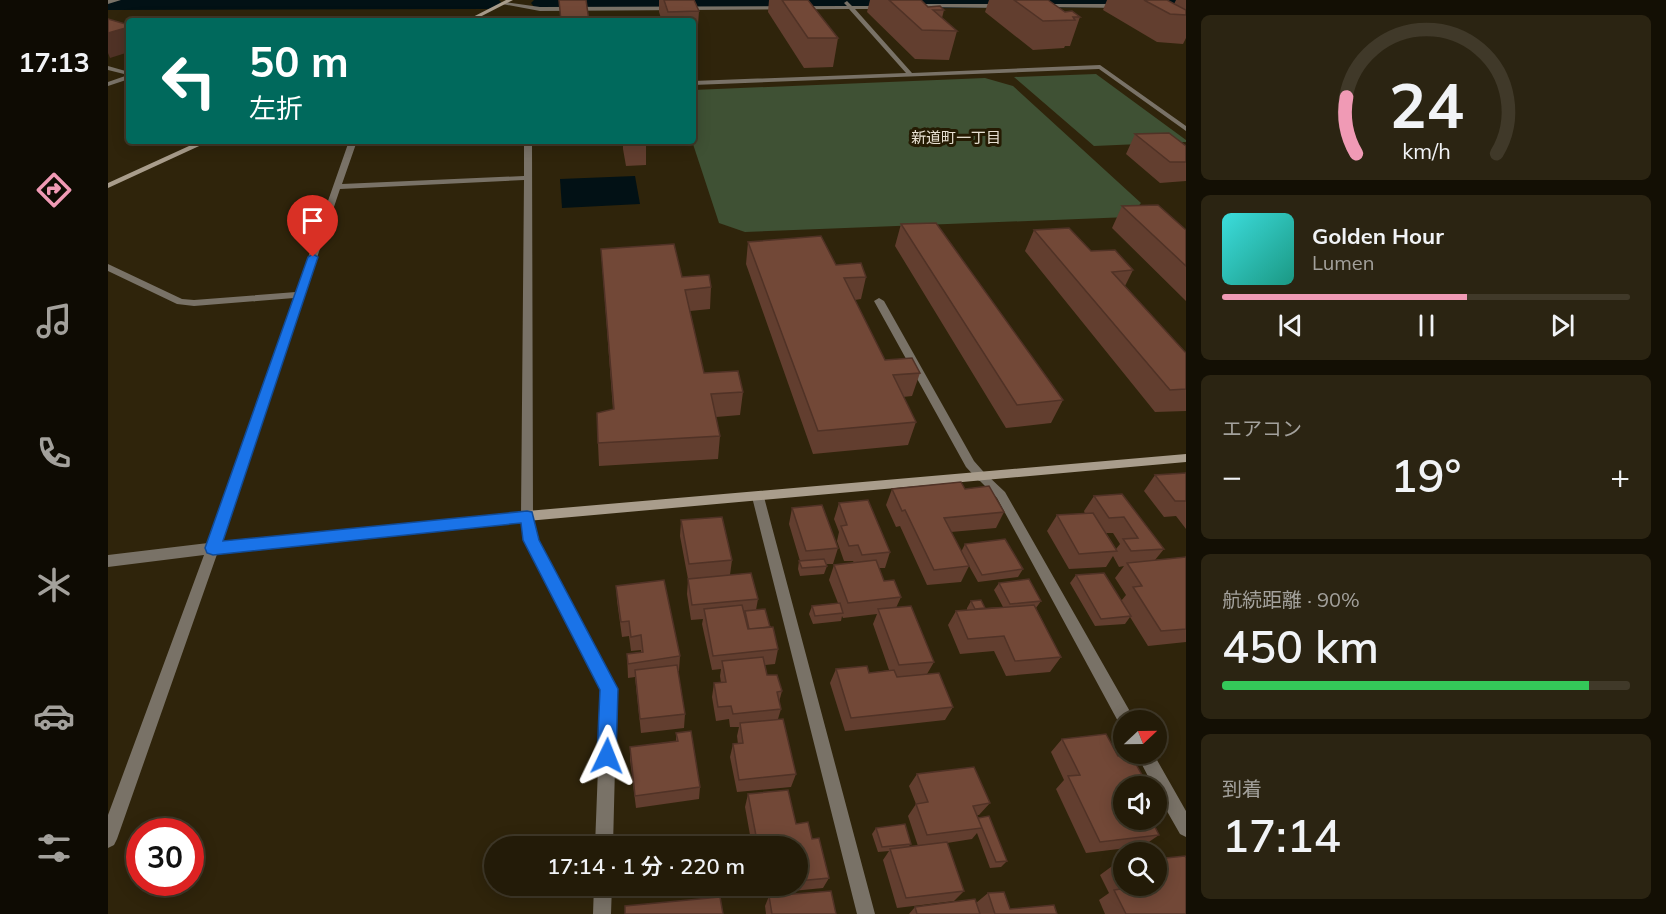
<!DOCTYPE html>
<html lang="ja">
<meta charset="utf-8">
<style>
:root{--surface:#231b08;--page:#2b2412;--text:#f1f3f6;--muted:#a3a19c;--line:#403929;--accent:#f09ab5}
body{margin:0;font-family:Mulish,"Noto Sans JP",sans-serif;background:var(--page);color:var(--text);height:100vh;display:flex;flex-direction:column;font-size:22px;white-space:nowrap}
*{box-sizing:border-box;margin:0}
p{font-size:20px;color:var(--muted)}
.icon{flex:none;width:33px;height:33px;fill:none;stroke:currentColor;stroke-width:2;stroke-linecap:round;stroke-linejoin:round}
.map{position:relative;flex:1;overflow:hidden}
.side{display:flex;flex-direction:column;gap:15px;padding:15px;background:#130f04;width:480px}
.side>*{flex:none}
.top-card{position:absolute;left:18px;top:18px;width:570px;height:126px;border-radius:6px;box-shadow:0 3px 15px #0003,0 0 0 2px var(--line);background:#00695c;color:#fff;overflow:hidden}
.needle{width:39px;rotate:68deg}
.fabs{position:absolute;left:1005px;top:710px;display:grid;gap:12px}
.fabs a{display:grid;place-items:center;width:54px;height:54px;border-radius:50%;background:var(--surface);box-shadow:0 3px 15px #0003,0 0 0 2px var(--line);font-size:30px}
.speed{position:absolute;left:18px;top:818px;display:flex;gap:12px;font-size:30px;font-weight:700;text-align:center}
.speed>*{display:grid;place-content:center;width:78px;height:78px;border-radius:50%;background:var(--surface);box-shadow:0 3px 15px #0003,0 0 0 2px var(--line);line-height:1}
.speed .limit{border:9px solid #d22;background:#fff;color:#111}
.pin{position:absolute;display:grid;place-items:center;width:51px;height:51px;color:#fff;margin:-62px -26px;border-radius:50% 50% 50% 0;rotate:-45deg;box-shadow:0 0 6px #0007}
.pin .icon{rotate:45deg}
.me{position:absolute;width:66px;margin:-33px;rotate:2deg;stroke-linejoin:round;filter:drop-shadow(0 0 4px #0008)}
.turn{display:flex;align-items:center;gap:21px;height:126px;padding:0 24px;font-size:27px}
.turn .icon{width:78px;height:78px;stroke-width:2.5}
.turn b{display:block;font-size:42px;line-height:51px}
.big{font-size:45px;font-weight:600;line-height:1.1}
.side .card{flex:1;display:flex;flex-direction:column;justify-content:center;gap:9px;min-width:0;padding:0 21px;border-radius:9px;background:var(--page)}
.side .dial{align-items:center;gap:0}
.dial svg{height:156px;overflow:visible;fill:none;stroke:var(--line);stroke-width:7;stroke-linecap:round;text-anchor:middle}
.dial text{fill:var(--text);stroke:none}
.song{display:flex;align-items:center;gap:18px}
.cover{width:72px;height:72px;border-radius:9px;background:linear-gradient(135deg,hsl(180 70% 55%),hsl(170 70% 35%))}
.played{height:6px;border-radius:3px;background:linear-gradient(90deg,var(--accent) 60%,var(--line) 60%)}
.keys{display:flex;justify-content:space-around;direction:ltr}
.heat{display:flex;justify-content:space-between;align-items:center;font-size:33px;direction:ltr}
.charge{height:9px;border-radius:4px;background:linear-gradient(90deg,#34c759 90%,var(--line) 0)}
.trip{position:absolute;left:376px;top:836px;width:324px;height:60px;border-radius:30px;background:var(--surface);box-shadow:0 3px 15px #0003,0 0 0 2px var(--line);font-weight:600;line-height:60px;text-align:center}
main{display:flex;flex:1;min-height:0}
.tab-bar{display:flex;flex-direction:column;width:108px;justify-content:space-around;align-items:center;background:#0e0b03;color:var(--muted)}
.tab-bar .icon{width:42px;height:42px}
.tab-bar .on{color:var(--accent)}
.tab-bar b{font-size:27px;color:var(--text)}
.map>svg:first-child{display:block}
</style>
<main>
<nav class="tab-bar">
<b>17:13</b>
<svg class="icon on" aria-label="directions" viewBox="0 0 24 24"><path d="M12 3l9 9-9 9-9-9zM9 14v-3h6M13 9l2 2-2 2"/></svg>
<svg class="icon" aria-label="music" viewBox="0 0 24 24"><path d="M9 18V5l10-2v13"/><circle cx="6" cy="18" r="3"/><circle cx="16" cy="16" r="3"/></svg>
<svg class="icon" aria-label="phone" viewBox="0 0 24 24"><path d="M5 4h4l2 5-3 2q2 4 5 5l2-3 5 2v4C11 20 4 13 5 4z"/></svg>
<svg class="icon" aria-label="climate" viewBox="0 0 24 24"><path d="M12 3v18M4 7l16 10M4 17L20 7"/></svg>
<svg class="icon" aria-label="car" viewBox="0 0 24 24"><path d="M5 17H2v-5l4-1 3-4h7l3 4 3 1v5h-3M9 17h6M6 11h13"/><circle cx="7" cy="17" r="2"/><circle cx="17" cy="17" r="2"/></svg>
<svg class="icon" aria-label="filters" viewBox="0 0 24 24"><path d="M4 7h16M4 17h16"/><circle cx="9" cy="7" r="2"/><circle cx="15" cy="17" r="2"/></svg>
</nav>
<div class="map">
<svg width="1078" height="914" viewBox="0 0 1078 914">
<rect width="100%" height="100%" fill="#2f240b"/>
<!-- green -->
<path fill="#3f5134" d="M186 16 259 21H141Z
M988 74 1078 140V142L986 146 906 77Z
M877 78 905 86 1033 203 1021 217 637 232 611 223 584 141 585 90Z"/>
<!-- water -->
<path fill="#021115" d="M527 176 532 204 454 208 452 179Z"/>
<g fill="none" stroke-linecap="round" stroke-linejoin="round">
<!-- river -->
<path fill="#021115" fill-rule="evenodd" d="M0 0H391L393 2 389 7 381 9 0 10Z
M426 0H1078V7L435 10 427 8 423 3Z"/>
<!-- lane -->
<path fill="#797267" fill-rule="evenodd" d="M771 298 776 301 866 461 881 478 879 481H871L858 467 766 301Z"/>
<!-- street -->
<path fill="#797267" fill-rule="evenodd" d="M0 0H13L0 4Z
M739 1 744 6H778L776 9H747L804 73 992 65 1078 126V131L991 69 585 85V81L798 73 741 9 432 11 394 4 397 2 432 7 739 6 736 3Z
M806 4H893L896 6 893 8 804 7Z
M932 4H1013L1016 6 1013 8 930 7Z
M0 66 21 72V79L0 86V82L20 75 0 70Z
M241 141H249L234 184 416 176V141H424L425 516 430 540 509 689 505 846H487L493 690 416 540 413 516 416 180 232 189 120 523 9 839 6 845 0 848V815L96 555 0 567V555L100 543 186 298 86 306 69 304 0 271V264L74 299 86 300 188 292Z
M875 473 879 475 897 492 1024 715 1026 720H1016V727L1012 725 889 498 869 478 871 475Z
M650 492 654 494 656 497 767 914H749L644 497 646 494Z
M1028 753H1045L1078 811V837L1072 834 1048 792V786H1045Z
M486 885H504L503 914H485Z"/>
<!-- secondary -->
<path fill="#a99d8c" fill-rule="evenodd" d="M398 0H405L364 21H357Z
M92 141H102L0 188V183Z
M1078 454V462L419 521 105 553 100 552 98 548 100 544 105 543 419 511Z"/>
</g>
<!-- wall -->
<path fill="#623e2f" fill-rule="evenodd" d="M551 0H586L591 11 589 39H585V21H554L551 12Z
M661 0H700L730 38 725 67 696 68 660 12Z
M762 0H813L820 7 836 10 834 18 849 31 841 60 807 59 759 12Z
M881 0H940L957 12 972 17 962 46H957L956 48 925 50 877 12Z
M999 0H1059L1066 4 1068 0H1078V38L1075 44 1049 42 995 10Z
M1027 134 1078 146V181L1052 183 1018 154Z
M515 141H538V165L518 166 515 149Z
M1014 206 1078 230V301L1004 228Z
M793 224 955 400 943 423 898 428 787 246Z
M926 230 983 251 1025 270 1017 286 1078 353V411L1047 412 917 251Z
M640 242 728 265 758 277 753 299 747 300 777 360 812 373 804 396 795 397 808 422 800 445 705 454 638 264Z
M493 249 603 287 602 309 582 311 596 373 635 392 632 415 608 417 612 436 610 459 491 466 490 443 505 410Z
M1078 473V529L1068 516 1056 517 1036 491 1047 475Z
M784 489H857L896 512 888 528 843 532 853 552 857 544 915 569 910 577 870 582 856 557 861 566 853 582 819 585 792 526 788 527 778 505Z
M1014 494 1056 549 1047 560 1078 557V642L1040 646 1022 617 1017 624 987 626 962 583 968 575 1013 601 1018 595 1007 578 1016 566 1011 567 1005 556 998 567 961 569 939 531 949 515 977 514 976 511 986 496ZM998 533H1005L1012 544 1008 549Z
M731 503 782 552 777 568H771L776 581 793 597 788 608 826 662 819 674 845 707 837 720 737 731 722 683 728 669 761 673 781 670 765 624 769 614 735 618 734 616 733 621 705 624 701 614 704 606 730 603 721 580 726 565 746 563 745 561H736L729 541 731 532 726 519Z
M684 508 730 548 725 564H718L719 566 716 574 692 576 690 569 691 561H692L681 524Z
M573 520 624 560 622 575 650 599 648 610 662 627 670 649 667 664 657 665 659 675 674 691 671 702 673 709 670 719 688 774 683 787 629 792 622 757 625 744H630L629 736 631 727H622L621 719 608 721 604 697 606 683H613L612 676 613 669 604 670 594 624 595 619 583 620 579 594 580 579 572 536Z
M891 583 933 601 928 608 953 657 942 672 898 676 886 651 852 654 840 625 848 611 859 610V608L863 601 877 608 895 607 886 590Z
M508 586 572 656 571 671H570L577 714 576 728 533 733 527 677 520 678 519 654 533 652V650L523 651 521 636 514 637 509 601Z
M568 733 592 787 591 799 528 808 522 760V747L568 741Z
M954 739 1016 786 1051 835 1035 846 978 853 948 789 956 780 943 752Z
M809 774 882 803 871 815H869L899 861 893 867 882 868 869 833 864 839 839 843 856 891 846 901 789 908 775 860 781 851 770 852 764 834 768 828 803 844 800 847 810 846 800 816 808 804 801 786Z
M640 794 688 824 704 839 721 878 715 888 653 894 652 885H690V846H644L637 807Z
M1016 863V885H1048L1078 914H997L991 900 1001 893 992 875 1007 864Z
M880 893 902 909 949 914H872L868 903Z
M661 896 728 914H658L657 906Z
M807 907 872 914H801Z"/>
<!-- shaded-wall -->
<path fill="#503226" d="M21 27V52L2 58 0 53V33Z"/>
<!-- building -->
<path fill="#724837" stroke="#503226" stroke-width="1.5" d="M451 0H478L481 21H453Z
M556 0H586L591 11 560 12Z
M674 0H700L730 38H700Z
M781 0H813L820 7 832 6 836 10H825L849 31 814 30Z
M906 0H940L957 12 964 11 972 17H965L967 20 935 21Z
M1036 0H1059L1078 10V15L1062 14Z
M0 19 21 25V27L0 33Z
M1061 133 1078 146V162H1062L1027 134Z
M517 141H538V145H518Z
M1050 205 1078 230V266L1014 206Z
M828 223 955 400 909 405 793 224Z
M961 228 983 251 1007 250 1025 270 1004 272 1078 353V389L1062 390 926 230Z
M713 236 728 265 753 263 758 277 736 278 777 360 804 358 812 373 785 375 808 422 710 431 640 242Z
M566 244 574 277 601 275 603 287 577 290 596 373 630 371 635 392 603 394 612 436 490 443 489 413 506 409 493 249Z
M1078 473V501H1067L1047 475Z
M853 482 857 489 881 486 896 512 836 518 861 566 826 570 797 510 794 511 784 489Z
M1014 494 1056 549 1023 551 1015 539 1030 538 1016 517 1001 518 986 496Z
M760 500 782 552 754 555 750 545 741 546 733 526 739 525 731 503Z
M714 505 730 548 698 551 684 508Z
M985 513 1009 551 971 554 949 515Z
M614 517 624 560 581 564 573 520Z
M897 539 915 569 874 575 857 544Z
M1078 557V629L1053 631 1025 587 1034 586 1019 563Z
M716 559 719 566 694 568 691 561Z
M768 560 776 581 786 580 793 597 740 603 726 565Z
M643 573 650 599 584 605 580 579Z
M996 573 1023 616 993 619 968 575Z
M921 579 933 601 902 604 891 583Z
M556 580 572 656 520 664 519 654 535 652 533 635 523 637 521 621 513 622 508 586Z
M873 600 877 608 867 609 863 601Z
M732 603 735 613 707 616 704 606Z
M634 605 640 629 665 627 670 649 605 656 596 609Z
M926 605 953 657 907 661 896 636 860 639 848 611Z
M803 606 826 662 791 665 770 609Z
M657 609 662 627 641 629 637 611Z
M655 657 659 675H669L674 691 669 692 673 709 625 714 623 706 610 707 606 683 618 682 614 661Z
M569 665 577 714 532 719 527 670Z
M759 666 761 673 786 670 789 677 831 673 845 707 743 718 728 669Z
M675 719 688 774 631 780 625 744 635 743 632 723Z
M583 731 592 787 527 796 522 747 570 741 568 733Z
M998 734 1010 756 1023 755 1040 786H1016V819H1043L1051 835 992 842 960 776 972 775 954 739Z
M866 767 882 803 865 806 874 828 819 835 808 804 820 802 809 774Z
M680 790 688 824 700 822 704 839 711 838 721 878 690 881V846H650L640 794Z
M1048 801 1052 808H1048Z
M881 816 899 861 888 862 870 818Z
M797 824 803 844 774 847 768 828Z
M839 842 856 891 798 898 782 849Z
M1077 856 1078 858V914H1018L1006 890 1019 888 1017 885H1048V859Z
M1016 863V882L1007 864Z
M723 891 728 914H664L661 896Z
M896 892 902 909 946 905 949 914H887L880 893Z
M612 897 615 914H517V906Z
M867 899 872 914H809L807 907Z"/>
<!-- route -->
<path fill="#1a73e8" stroke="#114b97" stroke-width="1.5" d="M205 254 210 257 115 541 419 511 424 512 431 540 510 689 508 756 505 763 499 766 492 763 489 756 492 690 415 540 413 523 105 555 99 553 97 548 200 257Z"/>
<g text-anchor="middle" stroke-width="6" stroke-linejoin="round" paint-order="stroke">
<!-- far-neighbourhood labels -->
<g font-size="15" fill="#e8e1d3" stroke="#251b03">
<text x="848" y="143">新道町一丁目</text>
</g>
</g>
</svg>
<div class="fabs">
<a><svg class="needle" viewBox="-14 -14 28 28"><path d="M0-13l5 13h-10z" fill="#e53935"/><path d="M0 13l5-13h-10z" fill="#a3a19c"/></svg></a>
<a><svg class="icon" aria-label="sound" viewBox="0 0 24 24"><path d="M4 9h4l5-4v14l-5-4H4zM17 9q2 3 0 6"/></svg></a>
<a><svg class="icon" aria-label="search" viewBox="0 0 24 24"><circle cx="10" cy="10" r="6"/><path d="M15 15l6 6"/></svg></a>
</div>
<div class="speed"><div class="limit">30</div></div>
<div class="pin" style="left:205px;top:257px;background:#d93025"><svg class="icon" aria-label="arrive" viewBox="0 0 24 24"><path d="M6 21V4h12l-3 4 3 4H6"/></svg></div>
<svg class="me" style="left:499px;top:756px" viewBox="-20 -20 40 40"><path d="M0-17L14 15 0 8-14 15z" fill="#1a73e8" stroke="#fff" stroke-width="4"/></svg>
<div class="trip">17:14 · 1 分 · 220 m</div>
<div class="top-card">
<div class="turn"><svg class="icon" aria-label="left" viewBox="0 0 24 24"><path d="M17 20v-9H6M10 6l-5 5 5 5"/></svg><div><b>50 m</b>左折</div></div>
</div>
</div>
<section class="side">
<div class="card dial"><svg viewBox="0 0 100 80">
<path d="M14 69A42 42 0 1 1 86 69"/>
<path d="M14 69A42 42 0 0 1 9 40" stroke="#f09ab5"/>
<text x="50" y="56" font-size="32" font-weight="700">24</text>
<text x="50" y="72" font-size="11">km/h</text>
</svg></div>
<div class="card">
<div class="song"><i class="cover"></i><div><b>Golden Hour</b><p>Lumen</p></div></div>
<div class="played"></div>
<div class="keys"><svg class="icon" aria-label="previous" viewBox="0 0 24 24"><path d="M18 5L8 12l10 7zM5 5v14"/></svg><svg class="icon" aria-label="pause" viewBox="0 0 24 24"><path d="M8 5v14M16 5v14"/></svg><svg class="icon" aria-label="next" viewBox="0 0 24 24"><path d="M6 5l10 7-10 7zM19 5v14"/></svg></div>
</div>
<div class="card"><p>エアコン</p>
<div class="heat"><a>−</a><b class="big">19°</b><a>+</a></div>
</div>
<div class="card"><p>航続距離 · 90%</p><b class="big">450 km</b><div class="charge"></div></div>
<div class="card"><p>到着</p><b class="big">17:14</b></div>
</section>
</main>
